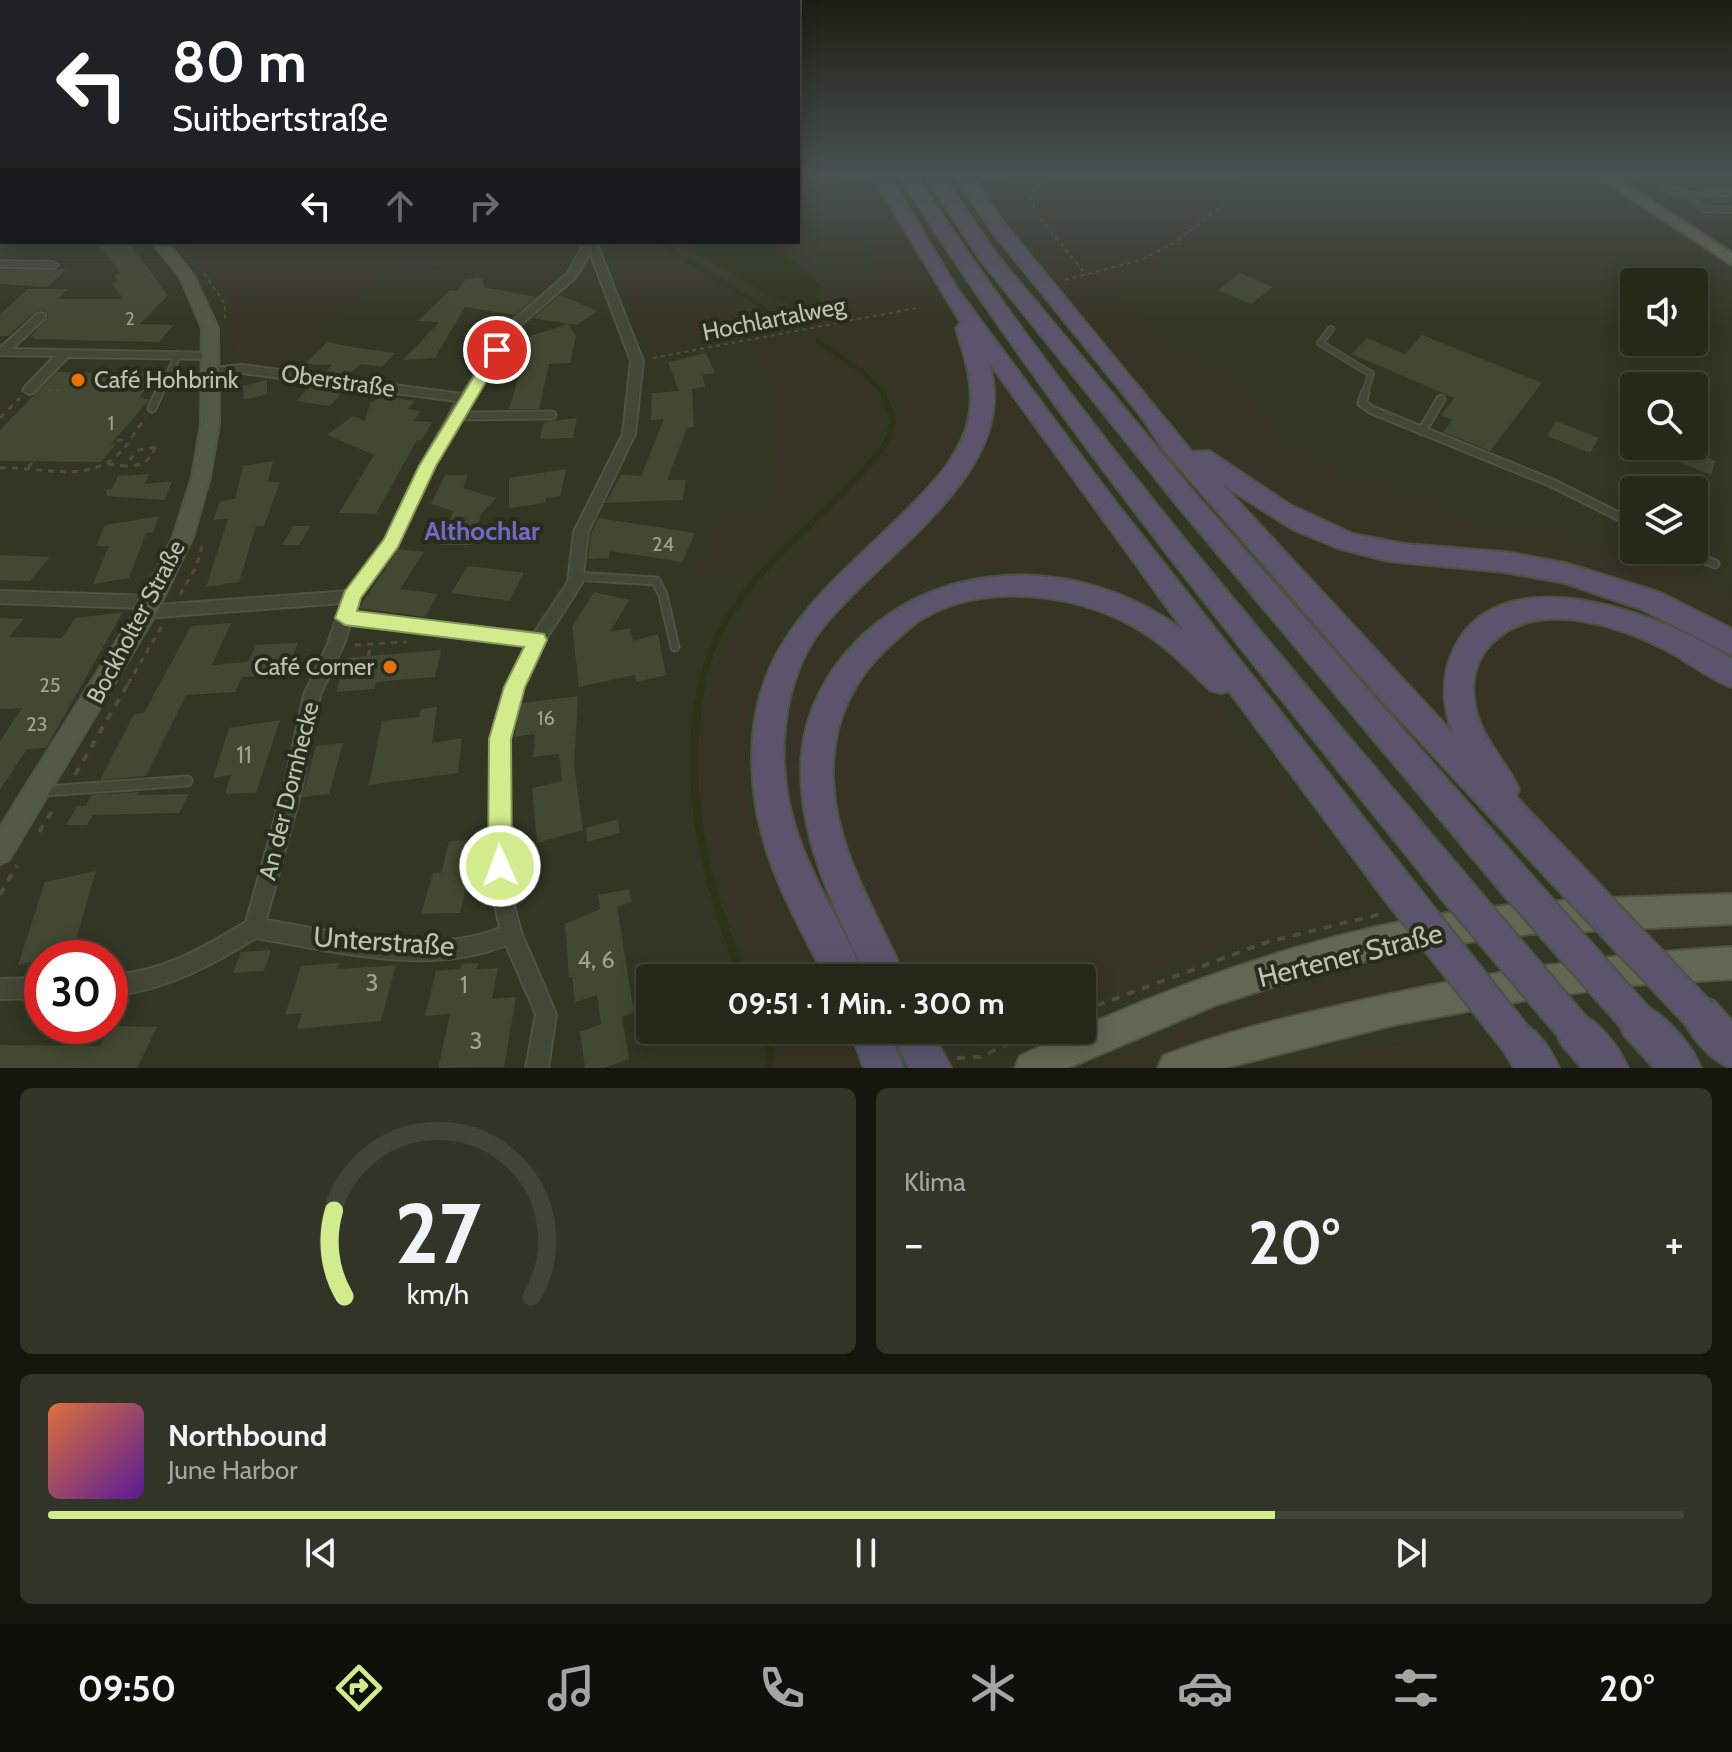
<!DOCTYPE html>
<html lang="de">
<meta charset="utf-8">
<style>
:root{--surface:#26281a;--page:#323427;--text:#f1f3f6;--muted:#a4a6a2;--line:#424439;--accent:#d2ec8d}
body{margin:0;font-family:Cabin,sans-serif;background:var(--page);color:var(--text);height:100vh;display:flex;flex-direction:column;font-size:30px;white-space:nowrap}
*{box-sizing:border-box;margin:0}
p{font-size:26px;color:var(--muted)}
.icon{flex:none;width:44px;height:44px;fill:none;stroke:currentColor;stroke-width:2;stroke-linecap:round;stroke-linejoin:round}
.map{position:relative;height:1068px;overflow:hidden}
.panel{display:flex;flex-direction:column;gap:20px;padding:20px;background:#15160e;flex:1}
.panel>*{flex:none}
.banner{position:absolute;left:0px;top:0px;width:800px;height:244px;box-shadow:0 4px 20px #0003,0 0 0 2px var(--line);background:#202124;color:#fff;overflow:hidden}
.tools{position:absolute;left:1620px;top:268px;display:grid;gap:16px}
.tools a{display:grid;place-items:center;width:88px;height:88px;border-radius:8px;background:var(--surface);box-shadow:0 4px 20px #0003,0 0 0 2px var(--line);font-size:40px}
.speed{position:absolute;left:24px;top:940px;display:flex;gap:16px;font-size:40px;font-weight:700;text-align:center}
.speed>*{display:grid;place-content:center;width:104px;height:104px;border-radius:50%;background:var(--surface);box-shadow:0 4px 20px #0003,0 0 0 2px var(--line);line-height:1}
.speed .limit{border:12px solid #d22;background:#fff;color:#111}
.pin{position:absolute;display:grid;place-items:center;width:68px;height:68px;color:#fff;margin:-34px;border:4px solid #fff;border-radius:50%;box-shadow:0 2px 8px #0007}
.me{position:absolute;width:88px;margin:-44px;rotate:358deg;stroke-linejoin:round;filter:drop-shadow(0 0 6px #0008)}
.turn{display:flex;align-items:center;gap:28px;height:168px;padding:0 40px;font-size:36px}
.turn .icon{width:104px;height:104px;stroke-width:2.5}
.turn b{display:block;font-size:56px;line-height:68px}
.lanes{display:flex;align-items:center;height:76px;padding:0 40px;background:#0003;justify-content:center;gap:40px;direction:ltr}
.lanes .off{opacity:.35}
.big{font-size:60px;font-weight:700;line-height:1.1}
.panel .tile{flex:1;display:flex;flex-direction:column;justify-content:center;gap:12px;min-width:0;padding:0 28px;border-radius:12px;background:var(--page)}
.panel .dial{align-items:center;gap:0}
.dial svg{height:208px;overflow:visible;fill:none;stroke:var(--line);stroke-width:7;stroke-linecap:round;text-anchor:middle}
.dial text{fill:var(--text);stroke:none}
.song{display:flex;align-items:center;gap:24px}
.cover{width:96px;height:96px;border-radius:12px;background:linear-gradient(135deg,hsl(20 70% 55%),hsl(270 70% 35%))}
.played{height:8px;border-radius:4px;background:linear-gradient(90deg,var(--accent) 75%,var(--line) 75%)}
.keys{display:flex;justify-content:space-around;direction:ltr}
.heat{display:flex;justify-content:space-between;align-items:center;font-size:44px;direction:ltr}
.panel .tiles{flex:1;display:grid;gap:20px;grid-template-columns:1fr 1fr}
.tile:last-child{grid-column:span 2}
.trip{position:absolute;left:636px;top:964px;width:460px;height:80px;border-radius:8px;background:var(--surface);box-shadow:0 4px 20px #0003,0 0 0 2px var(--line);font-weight:700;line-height:80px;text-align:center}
.dock{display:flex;height:128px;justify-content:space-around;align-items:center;background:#0f100a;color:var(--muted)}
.dock .icon{width:56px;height:56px}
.dock .on{color:var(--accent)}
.dock b{font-size:36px;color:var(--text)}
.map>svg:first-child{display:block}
</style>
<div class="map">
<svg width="1732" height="1068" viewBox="0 0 1732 1068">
<rect width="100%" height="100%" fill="#323623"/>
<!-- green -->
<path fill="#373325" d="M840 177H867C898 232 955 311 961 372 969 452 929 497 869 543 853 555 834 564 819 578 796 600 781 631 769 660 759 683 748 708 744 734 732 818 783 906 821 978H758L728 890 704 836 697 790 698 738 710 688 725 651 759 593 887 444 900 412 899 397 887 383 840 349 661 242H781L851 288 878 281Z
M976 177H1008L1033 220 1060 252 1086 275 1154 257 1164 272 1109 291 1155 333 1238 384 1289 442 1343 473 1490 529 1499 519 1693 576 1730 598 1731 583 1732 632C1658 580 1563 560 1475 549 1441 544 1406 547 1373 538 1208 493 1075 308 976 177Z
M1051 177H1249C1201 216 1154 261 1091 269L1046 220 1037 194Z
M1617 177H1628L1732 243V252Z
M186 242H585L564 278 552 288 482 268 465 272 398 262 334 318 310 349H297L280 367 234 362 228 297Z
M607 242 656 243 786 329 681 347 647 348Z
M796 335C836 360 901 385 878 442L749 575 696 574 724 508H767L779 415 757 341Z
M997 380 1016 399 1164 619C1112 594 1050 562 991 568 872 579 781 691 799 810 808 869 844 925 869 978H859L788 837 779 708 799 654 875 567 917 534 970 476 986 441Z
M1219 480 1359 549 1361 562V550L1550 576 1623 596 1732 651V664L1642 618 1496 610 1471 624 1455 642 1446 662 1445 689 1465 747Z
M1023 600 1075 609 1125 628 1179 663 1222 706 1379 904C1280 932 1176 957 1082 1000V978H906C867 899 825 833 832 742 834 724 836 704 846 689 853 679 863 671 871 662 919 607 952 602 1023 600Z
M1551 620C1619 623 1679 647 1732 690V888L1606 887 1566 840H1560C1506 772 1404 650 1551 620Z
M1702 925H1732V949L1664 950 1644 929Z
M1422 960 1437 982 1239 1029 1123 1068H1088C1194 1018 1306 980 1422 960Z
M1472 1026 1504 1068H1295Z
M769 1030H848L863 1068H764Z
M931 1030H1019L991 1043 954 1051 937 1040Z"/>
<!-- water -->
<path fill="#2c3318" d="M695 242H766L805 269 822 288 815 296 823 305 806 307 800 313 795 306 777 300 696 254Z"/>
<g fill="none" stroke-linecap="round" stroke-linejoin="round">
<!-- stream-far2 -->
<path stroke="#2c3318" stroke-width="4" d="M657 242 782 319
M818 341 866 375 885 395"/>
<!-- stream-far1 -->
<path stroke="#2c3318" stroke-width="6" d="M702 684C724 574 827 526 886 443L893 422 883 393"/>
<!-- stream -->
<path stroke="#2c3318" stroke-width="8" d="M702 682C681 786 704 882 744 978
M769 1030 772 1036 769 1068"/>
</g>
<!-- building -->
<path fill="#424831" d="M97 242H128L168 295 140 324 174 325 159 342 33 339 35 337H30L48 318 47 312 42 310 35 312 8 336H0V314L28 289H68L58 299H123L112 283 118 281 114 275 120 273Z
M67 269 47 287 0 284V270Z
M1240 273 1273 287 1251 304 1218 290Z
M477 278 483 279 484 287 536 297 515 315 465 307 435 358 403 360 439 322 418 321 450 290 457 291 465 280Z
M560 295 597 311 577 325 533 318Z
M568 324 576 336 570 363 549 364 539 409H509L519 375 495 376 500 361 529 359 517 340Z
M1422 335 1542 383 1490 451 1443 432 1452 420 1441 415 1454 398 1352 354 1367 338 1405 354Z
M328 342 358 348 395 353 382 367 361 364 347 376 324 373 332 365 304 364Z
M706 353 715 373 703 375 705 387 692 389 694 427 687 428 667 480H686L683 500 605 503 622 474 641 476 664 419 651 420 652 393 679 391 668 362Z
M57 372 159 374 139 397 149 400 111 444H116L101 462 0 461V430Z
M267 380V394L244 400 243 386Z
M312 385 340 389V395L330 406 296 401Z
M383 396 415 401 408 409 421 411 413 421 432 422 422 440H417L376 514 339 513 374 455 327 435 353 416 365 421 370 403Z
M577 418 573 438 540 439 544 422Z
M1556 421 1599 438 1590 453 1547 436Z
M1677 446 1716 461 1711 475 1641 447Z
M273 461 268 482H280L264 526H256L239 582 206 587 228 519 213 520 220 501 235 499 243 466Z
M566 469 560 496 545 498 546 503 509 508V478Z
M149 474 145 484 172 481 165 500 107 496 106 490 112 489 118 476Z
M445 475H468L463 488 496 498 481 514 471 545H440L453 511 431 504Z
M159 516 153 532 146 533 129 578 93 584 109 546H96L105 525Z
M598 518 695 533 682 562 610 551 609 558 588 559 591 533Z
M293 526H310L299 545H282Z
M398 549 424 552 400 589 438 594 425 617 359 608Z
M0 555 50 557 30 581 0 580Z
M468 566 504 570 524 573 509 601 451 593Z
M594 592 629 600 610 632 630 628 633 641 658 634 666 675 636 682 635 675 579 687 572 627Z
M123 612 46 748 27 749 0 790V741L22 708 0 709V618L24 619 9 637 62 638 75 618Z
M231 623 212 665 248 662 256 645 298 643 285 675 242 677 235 692 186 695 146 776 100 780 134 714 144 713 191 626Z
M441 650 435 677 376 682 375 689 336 692 346 658Z
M578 696 574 764 583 830 537 843 532 788 562 781 559 754 533 757 535 734 514 737 521 703Z
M437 707 432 743 462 738 458 773 369 785 382 721 419 717 421 709Z
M280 720 256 793 225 794 231 775 213 778 229 728Z
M343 743 329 794 302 797 316 746Z
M138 792 137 795 189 794 179 813 93 815 87 825H66L77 806H86L91 795Z
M618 819 620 833 587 842 586 828Z
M469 840 461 872H470L460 913 421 914 433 873H441L449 841Z
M96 871 72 952 18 965 45 882Z
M629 889 632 902 617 907 634 1012 622 1017 629 1059 604 1068H585L580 1032 601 1024 597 995 575 1002 572 977 569 978 565 924 600 909 598 895Z
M271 950 264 971 233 973 241 952Z
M339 963 337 969 396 965 381 1021 297 1029 302 1013 285 1015 301 966Z
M478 963 477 969 498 968 492 999 516 997 504 1067 438 1068 450 1014 425 1016 436 971 460 969 462 964Z
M110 1026 157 1027 137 1068H0V1045L100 1046Z"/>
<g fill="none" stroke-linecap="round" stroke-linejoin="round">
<!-- lane-far2 casing -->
<g stroke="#4f5343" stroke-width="8">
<path id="lane-far2" d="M1648 177 1664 188 1692 195
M1728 177 1732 180
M1732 192 1692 195V200L1703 209 1732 210
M1331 329 1320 343 1371 374 1364 395
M158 395 179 354"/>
</g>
<!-- lane-far1 casing -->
<g stroke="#4f5343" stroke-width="11">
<path id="lane-far1" d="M1365 393 1362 403 1372 410 1552 483 1634 524
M152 408 159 393
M455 416 552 415
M1422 431 1441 399
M1683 550 1715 564
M575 576 656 581 663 595 675 647"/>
</g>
<!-- lane casing -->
<g stroke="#4f5343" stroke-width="13">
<path id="lane" d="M45 791 187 781"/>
</g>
<!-- street casing -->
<g stroke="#4f5343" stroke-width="4">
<path id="street" d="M585 242H596L643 361 635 434 588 532 582 583 539 650 522 687 508 739 510 891 521 932 556 1014 548 1068H526L536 1014 506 945C429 977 335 951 256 938 209 967 165 990 110 996V976C165 970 200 950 246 922L284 787 304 695 327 646 342 603 146 618 141 616 138 612 142 608 0 603V591L151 596 156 598 158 602 157 605 348 591 386 540 420 466 457 401 242 373 210 376 206 375V369L242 365 462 394 509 324 568 273ZM590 252 631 361 623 434 574 532 568 582 534 633 354 613 359 598 399 542 434 466 471 398 517 328 576 277ZM350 625 526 645 506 687 492 739V891L500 928C432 956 337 932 266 920L302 787 320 695 343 646Z
M0 261 53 262 58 265 53 268 0 267Z
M41 313 45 314V318L12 349 211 353 217 356 211 359 68 357 33 393 29 394 23 390 25 387 55 356 0 355V348L37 314Z
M42 978V998L0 999V979Z"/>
</g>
<!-- secondary casing -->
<g stroke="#4f5343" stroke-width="4">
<path id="secondary" d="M152 242H167L194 276 218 328 219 424 210 477 193 537 157 612 9 860 0 864V827L138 607 173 537 192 477 201 424 202 328 180 277Z"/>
</g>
<!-- primary casing -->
<g stroke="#4f5343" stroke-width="4">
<path id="primary" d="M1598 177H1615L1732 253V265Z
M1732 894V924L1530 934 1410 950 1313 974 1216 1005 1068 1068H1015L1020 1056C1153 992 1298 937 1448 913 1541 898 1637 897 1732 894Z
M1732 947V979L1634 985 1538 998 1394 1025 1225 1068H1158L1163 1056C1218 1034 1276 1020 1333 1007 1465 975 1597 954 1732 947Z"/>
</g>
<!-- highway casing -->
<g stroke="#4e5241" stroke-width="4">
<path id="highway" d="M873 177H890L958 290 1107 491 1409 876 1415 888 1409 900 1397 905 1385 900 1229 691 1221 693 1210 690C1186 667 1161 641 1131 625 1071 593 982 582 922 619 910 626 900 637 889 646 850 682 831 727 833 780 836 853 878 913 905 978H867C834 906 795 834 802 753 806 711 827 671 857 641 946 552 1088 558 1185 632L988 361C1028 475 866 560 813 641 791 676 782 722 784 764 788 850 834 903 865 978H826C795 920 761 858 754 792 738 645 824 594 914 503 937 480 963 450 969 417 975 385 965 358 956 328L961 323Z
M900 177H917C1079 425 1273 647 1464 873L1470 885 1464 897 1452 902 1440 897C1252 662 1061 432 900 177Z
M926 177H943L997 255 1199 498 1526 869 1531 881 1526 893 1514 898 1502 893 1181 510 983 263Z
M956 177H973L1003 222 1192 452 1209 451 1290 505 1353 534 1404 544 1505 552 1565 563 1661 593 1732 629V655L1641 609 1565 583 1505 572 1388 561 1338 548 1294 530 1223 485 1453 733C1441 703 1441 674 1456 645 1506 552 1668 617 1732 659V687C1707 679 1686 659 1662 648 1613 624 1533 598 1490 645 1472 665 1470 689 1477 714 1485 742 1507 763 1519 789L1516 797 1582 866 1587 878 1582 890 1570 895 1558 890 1375 693 1162 448 1141 416 991 230Z
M1700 996 1714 1001 1732 1021V1068C1710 1061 1690 1036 1681 1015L1686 1001Z
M1638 1002C1663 1012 1691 1043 1701 1068H1654L1624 1035 1619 1021 1624 1007Z
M1575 1011C1598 1020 1618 1045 1628 1068H1582L1561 1044 1556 1030 1561 1016Z
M1516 1020C1537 1028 1550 1048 1559 1068H1514L1497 1039 1502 1025Z
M850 1030H888L904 1068H864Z
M890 1030H931L951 1068H909Z"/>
</g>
<!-- path-far2 -->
<path stroke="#504b3e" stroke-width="2" stroke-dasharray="4 4" stroke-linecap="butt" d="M1043 177 1030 195 1037 214 1086 275
M204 273 225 304V319
M1065 280 1141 260 1179 240 1256 177
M653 358 917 308
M48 390H86"/>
<!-- path-far1 -->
<path stroke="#504b3e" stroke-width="3" stroke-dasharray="6 6" stroke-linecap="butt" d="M0 418 20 398
M117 440H128
M155 447C151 462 139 467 124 466L139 450Z
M108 464 124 466
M28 467 35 460
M0 468C37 466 84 483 115 457 128 447 135 430 146 418
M180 595 196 567 204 540
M355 645 407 642
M368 656 372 644
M128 684 162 626"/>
<!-- path -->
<path stroke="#504b3e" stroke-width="4" stroke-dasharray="8 8" stroke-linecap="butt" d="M75 775 129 682
M39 832 56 805
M0 895 17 865
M1082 1011 1267 942 1385 913
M957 1058 980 1057 1039 1030"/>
<!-- lane-far2 -->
<use href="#lane-far2" stroke="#434736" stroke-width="5"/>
<!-- lane-far1 -->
<use href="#lane-far1" stroke="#434736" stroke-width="7"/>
<!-- lane -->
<use href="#lane" stroke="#434736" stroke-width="9"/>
<!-- street -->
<use href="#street" fill="#434736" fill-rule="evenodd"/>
<!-- secondary -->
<use href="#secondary" fill="#545945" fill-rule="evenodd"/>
<!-- primary -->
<use href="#primary" fill="#626754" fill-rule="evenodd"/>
<!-- highway -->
<use href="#highway" fill="#5b546c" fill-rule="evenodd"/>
<!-- highway-bridge casing -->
<g stroke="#4e5241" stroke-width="38" stroke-linecap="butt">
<path id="highway-bridge" d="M1570 878 1700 1015
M1514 881 1638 1021
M1452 885 1575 1030
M1397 888 1516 1039"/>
</g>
<!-- highway-bridge -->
<use href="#highway-bridge" stroke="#5b546c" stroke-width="34"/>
</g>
<!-- sky -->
<linearGradient id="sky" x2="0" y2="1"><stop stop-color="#1c1e13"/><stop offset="0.54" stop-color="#495250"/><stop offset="1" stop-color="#495250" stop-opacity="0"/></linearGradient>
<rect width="1732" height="327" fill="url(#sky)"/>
<!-- route -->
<path fill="#d2ec8d" stroke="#88995c" stroke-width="2" d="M492 347 505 350 436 466 398 547 361 598 357 611 544 634 547 640 525 687 511 739 512 866 509 874 500 878 491 874 488 866 489 739 504 687 524 647 345 625 335 618 345 591 384 539 419 466Z"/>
<!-- markers -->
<g fill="#e8710a" stroke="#282c1c" stroke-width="3">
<circle cx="78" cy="380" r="8"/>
<circle cx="390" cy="667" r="8"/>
</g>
<g text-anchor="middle" stroke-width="8" stroke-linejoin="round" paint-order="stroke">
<!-- far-number labels -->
<g font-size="18" fill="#9ea490">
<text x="130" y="325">2</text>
</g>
<!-- number labels -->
<g font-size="20" fill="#9ea490">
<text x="111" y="430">1</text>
<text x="663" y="551">24</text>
<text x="50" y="692">25</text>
<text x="546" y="725">16</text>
<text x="37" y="731">23</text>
</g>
<!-- street labels -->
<g font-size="24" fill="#bec3b1" stroke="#282c1c">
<text transform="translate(774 319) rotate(-11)" y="8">Hochlartalweg</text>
<text transform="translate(338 381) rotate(8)" y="8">Oberstraße</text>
<text transform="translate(136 622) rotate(-62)" y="8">Bockholter Straße</text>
<text transform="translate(289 791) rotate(-76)" y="8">An der Dornhecke</text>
</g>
<!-- poi labels -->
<g font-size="24" fill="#bec3b1" stroke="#282c1c" text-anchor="start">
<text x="94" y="388">Café Hohbrink</text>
<text x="374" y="675" text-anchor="end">Café Corner</text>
</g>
<!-- near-number labels -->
<g font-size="24" fill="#9ea490">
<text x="244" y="763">11</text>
<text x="596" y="968">4, 6</text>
<text x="372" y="991">3</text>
<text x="464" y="993">1</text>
<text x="476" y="1049">3</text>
</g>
<!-- neighbourhood labels -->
<g font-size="26" font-weight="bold" fill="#7168c7" stroke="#282c1c">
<text x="482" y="540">Althochlar</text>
</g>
<!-- near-street labels -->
<g font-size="28" fill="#bec3b1" stroke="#282c1c">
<text transform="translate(384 941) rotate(4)" y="10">Unterstraße</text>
<text transform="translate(1350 955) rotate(-14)" y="10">Hertener Straße</text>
</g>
</g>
</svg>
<div class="tools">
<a><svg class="icon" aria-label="sound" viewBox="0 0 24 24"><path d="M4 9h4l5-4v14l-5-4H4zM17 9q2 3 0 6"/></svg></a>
<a><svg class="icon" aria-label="search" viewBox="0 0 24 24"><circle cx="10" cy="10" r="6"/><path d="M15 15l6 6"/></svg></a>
<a><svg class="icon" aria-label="layers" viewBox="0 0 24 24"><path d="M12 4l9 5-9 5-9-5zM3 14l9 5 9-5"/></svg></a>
</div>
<div class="speed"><div class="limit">30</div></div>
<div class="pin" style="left:497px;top:350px;background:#d93025"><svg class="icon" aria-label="arrive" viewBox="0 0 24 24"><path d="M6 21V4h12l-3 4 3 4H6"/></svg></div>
<svg class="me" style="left:500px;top:866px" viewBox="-20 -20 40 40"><circle r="17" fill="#d2ec8d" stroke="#fff" stroke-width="3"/><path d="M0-11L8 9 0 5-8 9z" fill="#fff"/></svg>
<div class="trip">09:51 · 1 Min. · 300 m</div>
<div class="banner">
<div class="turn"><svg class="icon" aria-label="left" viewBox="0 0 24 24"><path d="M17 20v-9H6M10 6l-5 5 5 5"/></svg><div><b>80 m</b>Suitbertstraße</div></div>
<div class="lanes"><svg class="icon" aria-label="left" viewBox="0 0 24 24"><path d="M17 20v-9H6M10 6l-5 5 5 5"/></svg><svg class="icon off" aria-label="ahead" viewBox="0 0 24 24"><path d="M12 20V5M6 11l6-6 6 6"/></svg><svg class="icon off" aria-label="right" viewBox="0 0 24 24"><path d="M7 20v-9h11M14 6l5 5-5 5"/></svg></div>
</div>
</div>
<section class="panel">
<div class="tiles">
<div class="tile dial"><svg viewBox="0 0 100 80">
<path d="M14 69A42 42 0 1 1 86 69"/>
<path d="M14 69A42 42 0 0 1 10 36" stroke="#d2ec8d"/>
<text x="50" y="56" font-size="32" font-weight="700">27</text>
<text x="50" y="72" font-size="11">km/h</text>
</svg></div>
<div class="tile"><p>Klima</p>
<div class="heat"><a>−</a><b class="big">20°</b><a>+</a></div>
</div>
<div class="tile">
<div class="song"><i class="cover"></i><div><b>Northbound</b><p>June Harbor</p></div></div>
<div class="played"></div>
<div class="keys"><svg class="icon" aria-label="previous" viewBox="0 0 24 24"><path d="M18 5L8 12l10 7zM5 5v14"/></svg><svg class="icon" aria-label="pause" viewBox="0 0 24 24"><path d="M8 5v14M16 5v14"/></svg><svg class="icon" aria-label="next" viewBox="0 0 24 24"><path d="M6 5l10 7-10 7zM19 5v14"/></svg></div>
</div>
</div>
</section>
<nav class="dock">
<b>09:50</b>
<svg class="icon on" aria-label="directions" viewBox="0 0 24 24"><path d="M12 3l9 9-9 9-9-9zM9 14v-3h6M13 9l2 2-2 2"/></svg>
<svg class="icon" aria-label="music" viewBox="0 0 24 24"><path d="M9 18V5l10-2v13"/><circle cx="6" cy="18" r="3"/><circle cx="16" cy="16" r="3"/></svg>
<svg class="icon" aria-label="phone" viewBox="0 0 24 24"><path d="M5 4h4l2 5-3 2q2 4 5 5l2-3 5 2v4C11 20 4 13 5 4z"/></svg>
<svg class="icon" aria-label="climate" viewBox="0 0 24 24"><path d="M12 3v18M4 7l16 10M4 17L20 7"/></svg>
<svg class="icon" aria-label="car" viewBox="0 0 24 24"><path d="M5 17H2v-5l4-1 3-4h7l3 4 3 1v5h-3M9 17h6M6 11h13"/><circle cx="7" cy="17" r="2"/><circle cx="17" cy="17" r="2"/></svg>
<svg class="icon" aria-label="filters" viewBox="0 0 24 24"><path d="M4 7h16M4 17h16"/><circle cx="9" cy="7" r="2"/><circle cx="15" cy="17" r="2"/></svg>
<b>20°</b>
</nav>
